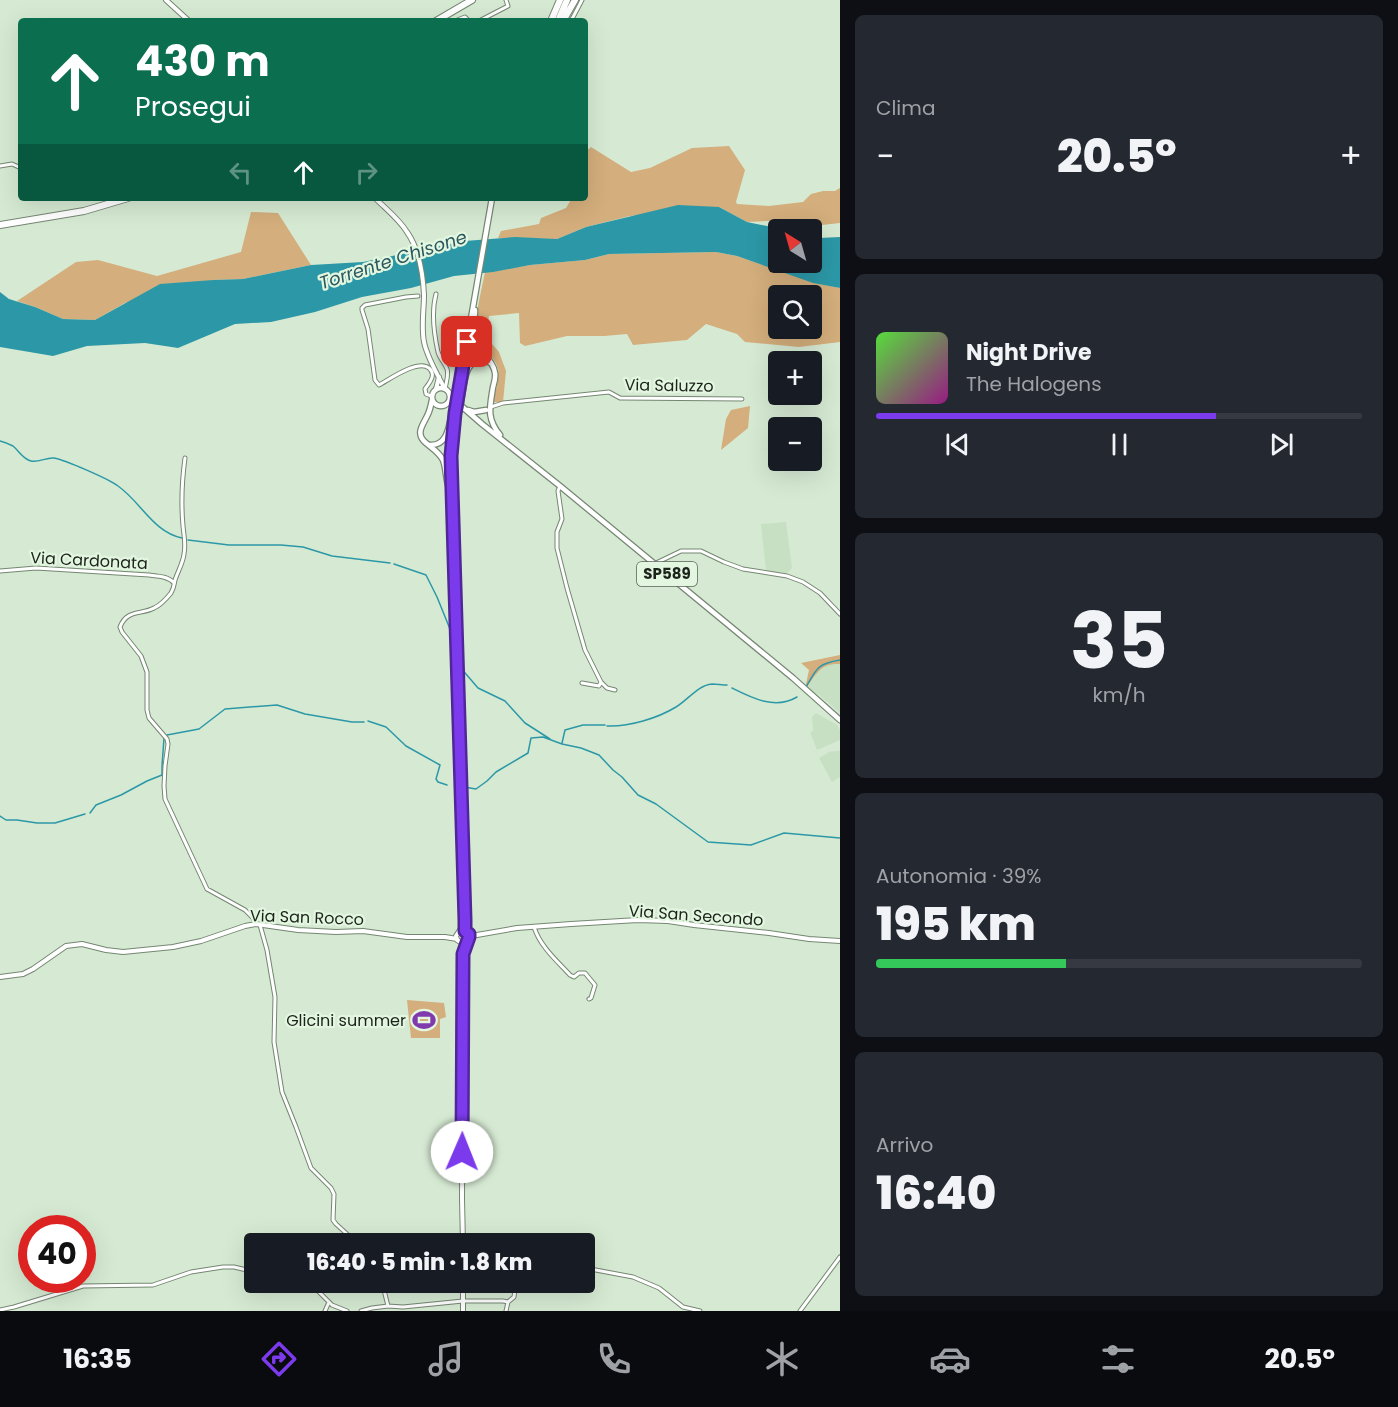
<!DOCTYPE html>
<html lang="it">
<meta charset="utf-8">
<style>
:root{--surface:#171b24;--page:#242831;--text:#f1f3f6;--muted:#9ea1a6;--line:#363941;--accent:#7c3aed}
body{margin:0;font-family:Poppins,sans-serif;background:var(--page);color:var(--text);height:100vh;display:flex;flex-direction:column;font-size:22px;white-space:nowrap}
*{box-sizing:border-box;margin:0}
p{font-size:20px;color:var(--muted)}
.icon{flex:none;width:33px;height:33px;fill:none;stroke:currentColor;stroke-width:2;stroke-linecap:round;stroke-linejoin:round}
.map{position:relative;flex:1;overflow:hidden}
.details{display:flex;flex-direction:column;gap:15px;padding:15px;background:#0d0f14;width:558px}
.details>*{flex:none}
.banner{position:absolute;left:18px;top:18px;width:570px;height:183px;border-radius:6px;box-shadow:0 6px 24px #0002;background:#0b6e4f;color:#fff;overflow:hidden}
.needle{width:39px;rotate:323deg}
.tools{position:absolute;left:768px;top:219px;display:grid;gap:12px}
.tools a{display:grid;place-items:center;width:54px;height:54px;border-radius:6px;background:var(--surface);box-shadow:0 6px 24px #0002;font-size:30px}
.speed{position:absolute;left:18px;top:1215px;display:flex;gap:12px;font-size:30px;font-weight:700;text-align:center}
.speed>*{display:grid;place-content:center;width:78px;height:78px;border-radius:50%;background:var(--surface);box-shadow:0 6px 24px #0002;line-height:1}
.speed .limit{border:9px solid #d22;background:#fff;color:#111}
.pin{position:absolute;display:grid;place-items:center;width:51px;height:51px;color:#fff;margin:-26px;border-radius:12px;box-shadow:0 3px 9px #0006}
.me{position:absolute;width:66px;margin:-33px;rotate:1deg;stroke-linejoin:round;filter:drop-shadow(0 0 4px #0008)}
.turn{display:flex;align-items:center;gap:21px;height:126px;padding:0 18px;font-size:27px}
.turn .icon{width:78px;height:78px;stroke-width:2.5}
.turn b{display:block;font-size:42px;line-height:51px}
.lanes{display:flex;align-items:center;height:57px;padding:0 18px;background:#0003;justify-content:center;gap:30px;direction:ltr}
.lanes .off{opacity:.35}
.big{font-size:45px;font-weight:800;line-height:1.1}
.details .tile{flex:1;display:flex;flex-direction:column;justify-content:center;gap:9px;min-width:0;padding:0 21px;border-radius:9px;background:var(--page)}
.details .dial{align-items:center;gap:0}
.dial b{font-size:78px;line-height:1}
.song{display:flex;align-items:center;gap:18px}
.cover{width:72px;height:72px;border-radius:9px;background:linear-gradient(135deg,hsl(110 70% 55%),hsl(310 70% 35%))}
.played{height:6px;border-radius:3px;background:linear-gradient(90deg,var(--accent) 70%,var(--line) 70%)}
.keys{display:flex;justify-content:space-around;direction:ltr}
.heat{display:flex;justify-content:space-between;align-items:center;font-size:33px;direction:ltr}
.charge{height:9px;border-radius:4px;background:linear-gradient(90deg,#34c759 39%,var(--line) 0)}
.trip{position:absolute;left:244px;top:1233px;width:351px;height:60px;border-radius:6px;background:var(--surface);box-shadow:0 6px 24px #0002;font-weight:800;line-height:60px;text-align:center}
.dock{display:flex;height:96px;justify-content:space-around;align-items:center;background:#090b0e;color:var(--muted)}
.dock .icon{width:42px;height:42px}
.dock .current{color:var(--accent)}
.dock b{font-size:27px;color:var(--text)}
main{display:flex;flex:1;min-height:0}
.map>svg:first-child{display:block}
</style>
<main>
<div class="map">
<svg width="840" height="1311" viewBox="0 0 840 1311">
<rect width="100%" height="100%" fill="#d6ead3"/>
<!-- built -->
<path fill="#c7dfc3" d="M786 522 792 568 787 573 766 571 761 524Z
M831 664H840V713L818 694 813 693 807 687 820 669Z
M816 713 837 725 840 730V740L817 750 810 732 813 731 812 717Z
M836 751H840V777L832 782 819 758 829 752Z"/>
<!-- green -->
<path fill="#d4ae7c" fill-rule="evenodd" d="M729 146 745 170 736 202 737 204 769 206 803 202 811 194 823 191H835L840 188V223L813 226 789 220 747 222 719 207 630 216 586 227 557 239 498 238 501 231 539 224 541 218 566 208 572 198H585V152L591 147 631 172 650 168 692 148Z
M251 212 278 213 311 265 243 279 213 280 125 303 95 320 63 319 35 307 17 301 76 262 98 260 157 276 241 252Z
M716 252 737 256 815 283 840 288V342L799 347 745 342 737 334 706 324 687 340 633 345 627 334 604 336H567L525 346 520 343 519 313 489 316 486 337 499 352 506 371 503 402H493C495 394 500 377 498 369 495 354 478 349 476 334 474 319 482 288 485 272L530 265 585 260 609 254ZM778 296H812V328H778Z
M750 406 748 428 721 450 726 419 731 410Z
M840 655V664C821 663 817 673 807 687L806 684 809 670 801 663Z
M407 1000 444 1003 446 1017 440 1019V1038H411Z"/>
<!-- water -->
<path fill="#2c98a7" d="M678 205 719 207 747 222 782 229 778 230V262H812V236L819 238 840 237V288L813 283 737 256 716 252 609 254 585 260 530 265 493 272 454 276 411 288 362 297 315 312 271 322 235 324 178 348 145 343 87 346 53 356 0 347V292L9 299 35 307 63 319 95 320 160 284 213 280 243 279 311 265 363 262 465 241 515 237 557 239 586 227Z"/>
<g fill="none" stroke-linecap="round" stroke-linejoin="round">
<!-- stream -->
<path stroke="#2c98a7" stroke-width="1.5" d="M0 441C4 442 9 444 13 446 19 451 23 459 31 461 38 463 47 457 54 458 65 460 109 479 118 486 141 502 153 532 182 538
M188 540 229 545H281L303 547 332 556 390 563
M394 564 426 575 437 597 450 629
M460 667 478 688 505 701 525 723 550 739
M806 687C817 668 817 664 840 660
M732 688C752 698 775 710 797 697
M368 721 386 727 406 746 440 765 436 779 438 782 447 785
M607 726C629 727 658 718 676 707 688 700 698 685 712 684 717 684 722 685 727 685
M167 735 199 729 225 709 277 705 305 714 352 722H364
M562 743 565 730 583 725H605
M464 787 476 789 487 781 496 772 528 753 531 738 543 737 562 744 581 748 599 755 613 770 622 777 638 795 656 804 708 842 751 845 784 833 840 838
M90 813 96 805 121 795 147 781 162 775V766L164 738
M0 816 6 820H17L37 823H55L85 814"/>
<!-- street casing -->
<g stroke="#758772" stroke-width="5">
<path id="street" d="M455 21 465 17 469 21
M479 21 508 6 506 0
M571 21 582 0
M0 166 12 164 21 168
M436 294C431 313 434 334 438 352 440 359 445 363 447 369 449 375 446 383 445 389
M418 296 406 297 365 305 362 308V310L368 329 375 380 379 385C390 379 418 359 429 368 437 375 429 383 425 389L426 394 431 396
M491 407 503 403 609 392 620 398 742 399
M185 458C182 480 181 504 183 526 184 536 186 544 184 554 183 563 178 571 175 580 174 585 174 588 171 593 167 598 161 605 154 608 141 615 127 609 120 627L122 632 141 656 147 672V710L149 718 167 739 168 744 165 766 164 786 165 799 207 889 245 910 253 918 256 924
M560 486 558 491 562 519 557 532V548L567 588 585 650 601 682 607 688 615 690
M654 564 681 551H701L724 562 743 569 787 576 803 582 820 593 840 614
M0 571 36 568 149 575C157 576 168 576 174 583
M582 683 599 686 601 682
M260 925 267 950 275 997 274 1042 282 1092 296 1127 311 1168 331 1188 334 1194 333 1220 336 1224 358 1244
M534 927C540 946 556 960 570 975L574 977 579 973H585L595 985 591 998 589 999
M585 1268 633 1277 659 1288 683 1307 700 1311
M309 1282 332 1305 347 1311
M382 1282 388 1306
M508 1302 514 1297 516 1282
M0 1310 14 1307 83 1286 153 1285 191 1272 223 1267H234L255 1272
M325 1311 329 1302
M361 1311 372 1308 388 1306 403 1307 463 1301H503L508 1302 506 1311
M800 1311 840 1257"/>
</g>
<!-- secondary casing -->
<g stroke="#758772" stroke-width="6">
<path id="secondary" d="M166 0 189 21
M375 198C386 209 399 219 407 232 419 249 423 274 424 295 424 310 421 326 424 342 427 357 437 374 445 389
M436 389 439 377
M451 492 465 920C465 923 464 927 465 930 468 935 471 936 466 942L462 943 457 940 456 936 460 930 465 920
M469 934 477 935 517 928 571 924 638 920 668 921 694 925 769 933 809 939 840 941
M0 977 23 974 33 969 66 946 82 944 106 950 123 952 173 947 201 941 245 926 256 924 298 930 336 932 363 931 407 937H445L457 939
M463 1244 462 1199 463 954 466 942
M463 1282V1311"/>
</g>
<!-- primary casing -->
<g stroke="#758772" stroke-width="7">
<path id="primary" d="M475 310C475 320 471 333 475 342 480 353 494 361 495 373 496 378 494 383 493 387 490 407 486 418 500 435
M432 397a9 9 0 1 1 18 0a9 9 0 1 1-18 0Z
M450 396 482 424 560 486 793 678 840 720
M457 399 492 198
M432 400C431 405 430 410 428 414 424 424 414 433 426 443 433 449 439 452 443 460 447 470 445 483 451 492
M461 402C464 386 464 353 488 362
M468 410 474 412 486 410
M456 428 459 412
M430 445C449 446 449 423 453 409
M451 488V442L455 410"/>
</g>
<!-- highway casing -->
<g stroke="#758772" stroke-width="8">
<path id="highway" d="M436 21 472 0
M551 21 560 0
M558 21 567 0
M563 21 575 0
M0 225 84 211 128 198"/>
</g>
<!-- street -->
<use href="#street" stroke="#fff" stroke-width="3"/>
<!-- secondary -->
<use href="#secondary" stroke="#fff" stroke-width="4"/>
<!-- primary -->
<use href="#primary" stroke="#fff" stroke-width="4.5"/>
<!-- highway -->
<use href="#highway" stroke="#fff" stroke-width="6"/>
<!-- primary-bridge casing -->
<g stroke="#758772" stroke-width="7" stroke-linecap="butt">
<path id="primary-bridge" d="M455 410 457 399
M459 412 461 402"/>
</g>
<!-- primary-bridge -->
<use href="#primary-bridge" stroke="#fff" stroke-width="4.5"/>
</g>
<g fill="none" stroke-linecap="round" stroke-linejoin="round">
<!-- route casing -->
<g stroke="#51269a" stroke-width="15">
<path id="route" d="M462 1152 463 954 469 937V934L465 931V920L451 456 455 413 467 342"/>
</g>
<!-- route -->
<use href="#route" stroke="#7c3aed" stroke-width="10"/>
</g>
<!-- icons -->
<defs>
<g id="stadium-bare" transform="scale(1.8)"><path d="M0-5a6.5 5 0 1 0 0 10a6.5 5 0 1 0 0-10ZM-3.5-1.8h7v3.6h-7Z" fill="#813aad" stroke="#e3f7e0" stroke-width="2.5" paint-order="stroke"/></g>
</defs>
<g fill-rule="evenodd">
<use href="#stadium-bare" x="424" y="1020"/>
</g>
<g text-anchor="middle" stroke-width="4.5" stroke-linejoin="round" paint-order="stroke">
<!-- shield labels -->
<rect fill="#e3f7e0" stroke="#586356" stroke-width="1.5" x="637" y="562" width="60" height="24" rx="4.5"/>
<g font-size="15" font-weight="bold" fill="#1c231b">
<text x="667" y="579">SP589</text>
</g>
<!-- street labels -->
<g font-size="16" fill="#1c231b" stroke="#e3f7e0">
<text transform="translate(669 385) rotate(1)" y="6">Via Saluzzo</text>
<text transform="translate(89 560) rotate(3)" y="6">Via Cardonata</text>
<text transform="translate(696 915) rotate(4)" y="6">Via San Secondo</text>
<text transform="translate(307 917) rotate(2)" y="6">Via San Rocco</text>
</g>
<!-- poi labels -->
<g font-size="16" fill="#1c231b" stroke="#e3f7e0" text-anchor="end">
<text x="406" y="1026">Glicini summer</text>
</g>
<!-- water labels -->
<g font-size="18" font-style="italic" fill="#2b585f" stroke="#e3f7e0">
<text transform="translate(393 260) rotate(-18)" y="6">Torrente Chisone</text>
</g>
</g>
</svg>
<div class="tools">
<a><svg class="needle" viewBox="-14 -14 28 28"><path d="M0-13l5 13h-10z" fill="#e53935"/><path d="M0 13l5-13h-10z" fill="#9ea1a6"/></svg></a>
<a><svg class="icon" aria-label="search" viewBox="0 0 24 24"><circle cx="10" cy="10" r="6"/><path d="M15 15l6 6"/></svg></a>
<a>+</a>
<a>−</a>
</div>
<div class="speed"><div class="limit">40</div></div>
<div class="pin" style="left:467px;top:342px;background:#d93025"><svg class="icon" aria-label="arrive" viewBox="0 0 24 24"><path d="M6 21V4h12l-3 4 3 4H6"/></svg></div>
<svg class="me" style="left:462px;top:1152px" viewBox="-20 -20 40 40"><circle r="19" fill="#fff"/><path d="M0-13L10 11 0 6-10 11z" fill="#7c3aed"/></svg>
<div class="trip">16:40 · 5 min · 1.8 km</div>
<div class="banner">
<div class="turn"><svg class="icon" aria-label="ahead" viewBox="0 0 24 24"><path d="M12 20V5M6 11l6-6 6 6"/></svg><div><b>430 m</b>Prosegui</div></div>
<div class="lanes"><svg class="icon off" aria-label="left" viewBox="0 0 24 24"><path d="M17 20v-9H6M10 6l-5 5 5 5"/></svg><svg class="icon" aria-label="ahead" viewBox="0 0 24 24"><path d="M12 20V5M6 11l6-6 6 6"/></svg><svg class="icon off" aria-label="right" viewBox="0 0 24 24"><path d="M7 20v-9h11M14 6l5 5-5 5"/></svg></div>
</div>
</div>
<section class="details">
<div class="tile"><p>Clima</p>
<div class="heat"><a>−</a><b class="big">20.5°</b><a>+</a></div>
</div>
<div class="tile">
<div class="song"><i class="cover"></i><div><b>Night Drive</b><p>The Halogens</p></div></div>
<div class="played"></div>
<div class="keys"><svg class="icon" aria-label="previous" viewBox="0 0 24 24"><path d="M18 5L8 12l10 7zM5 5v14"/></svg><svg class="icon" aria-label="pause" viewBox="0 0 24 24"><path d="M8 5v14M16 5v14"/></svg><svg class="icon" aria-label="next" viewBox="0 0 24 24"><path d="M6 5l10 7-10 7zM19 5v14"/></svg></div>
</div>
<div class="tile dial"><b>35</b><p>km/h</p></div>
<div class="tile"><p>Autonomia · 39%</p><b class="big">195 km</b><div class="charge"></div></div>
<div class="tile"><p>Arrivo</p><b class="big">16:40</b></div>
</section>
</main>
<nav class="dock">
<b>16:35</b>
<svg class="icon current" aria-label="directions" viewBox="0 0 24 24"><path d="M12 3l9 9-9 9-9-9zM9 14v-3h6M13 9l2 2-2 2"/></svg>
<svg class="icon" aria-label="music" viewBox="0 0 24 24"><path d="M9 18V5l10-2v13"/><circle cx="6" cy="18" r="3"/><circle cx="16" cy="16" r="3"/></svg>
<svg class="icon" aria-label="phone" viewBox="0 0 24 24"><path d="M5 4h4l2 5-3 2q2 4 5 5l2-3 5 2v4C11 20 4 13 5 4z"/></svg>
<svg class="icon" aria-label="climate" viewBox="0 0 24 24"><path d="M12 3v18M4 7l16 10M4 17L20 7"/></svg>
<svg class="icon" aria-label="car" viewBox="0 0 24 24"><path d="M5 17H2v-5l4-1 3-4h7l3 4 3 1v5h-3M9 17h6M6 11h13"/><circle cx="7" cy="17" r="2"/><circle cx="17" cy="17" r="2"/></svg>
<svg class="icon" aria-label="filters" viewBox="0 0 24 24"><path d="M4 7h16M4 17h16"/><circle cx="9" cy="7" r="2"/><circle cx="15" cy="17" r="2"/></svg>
<b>20.5°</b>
</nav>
